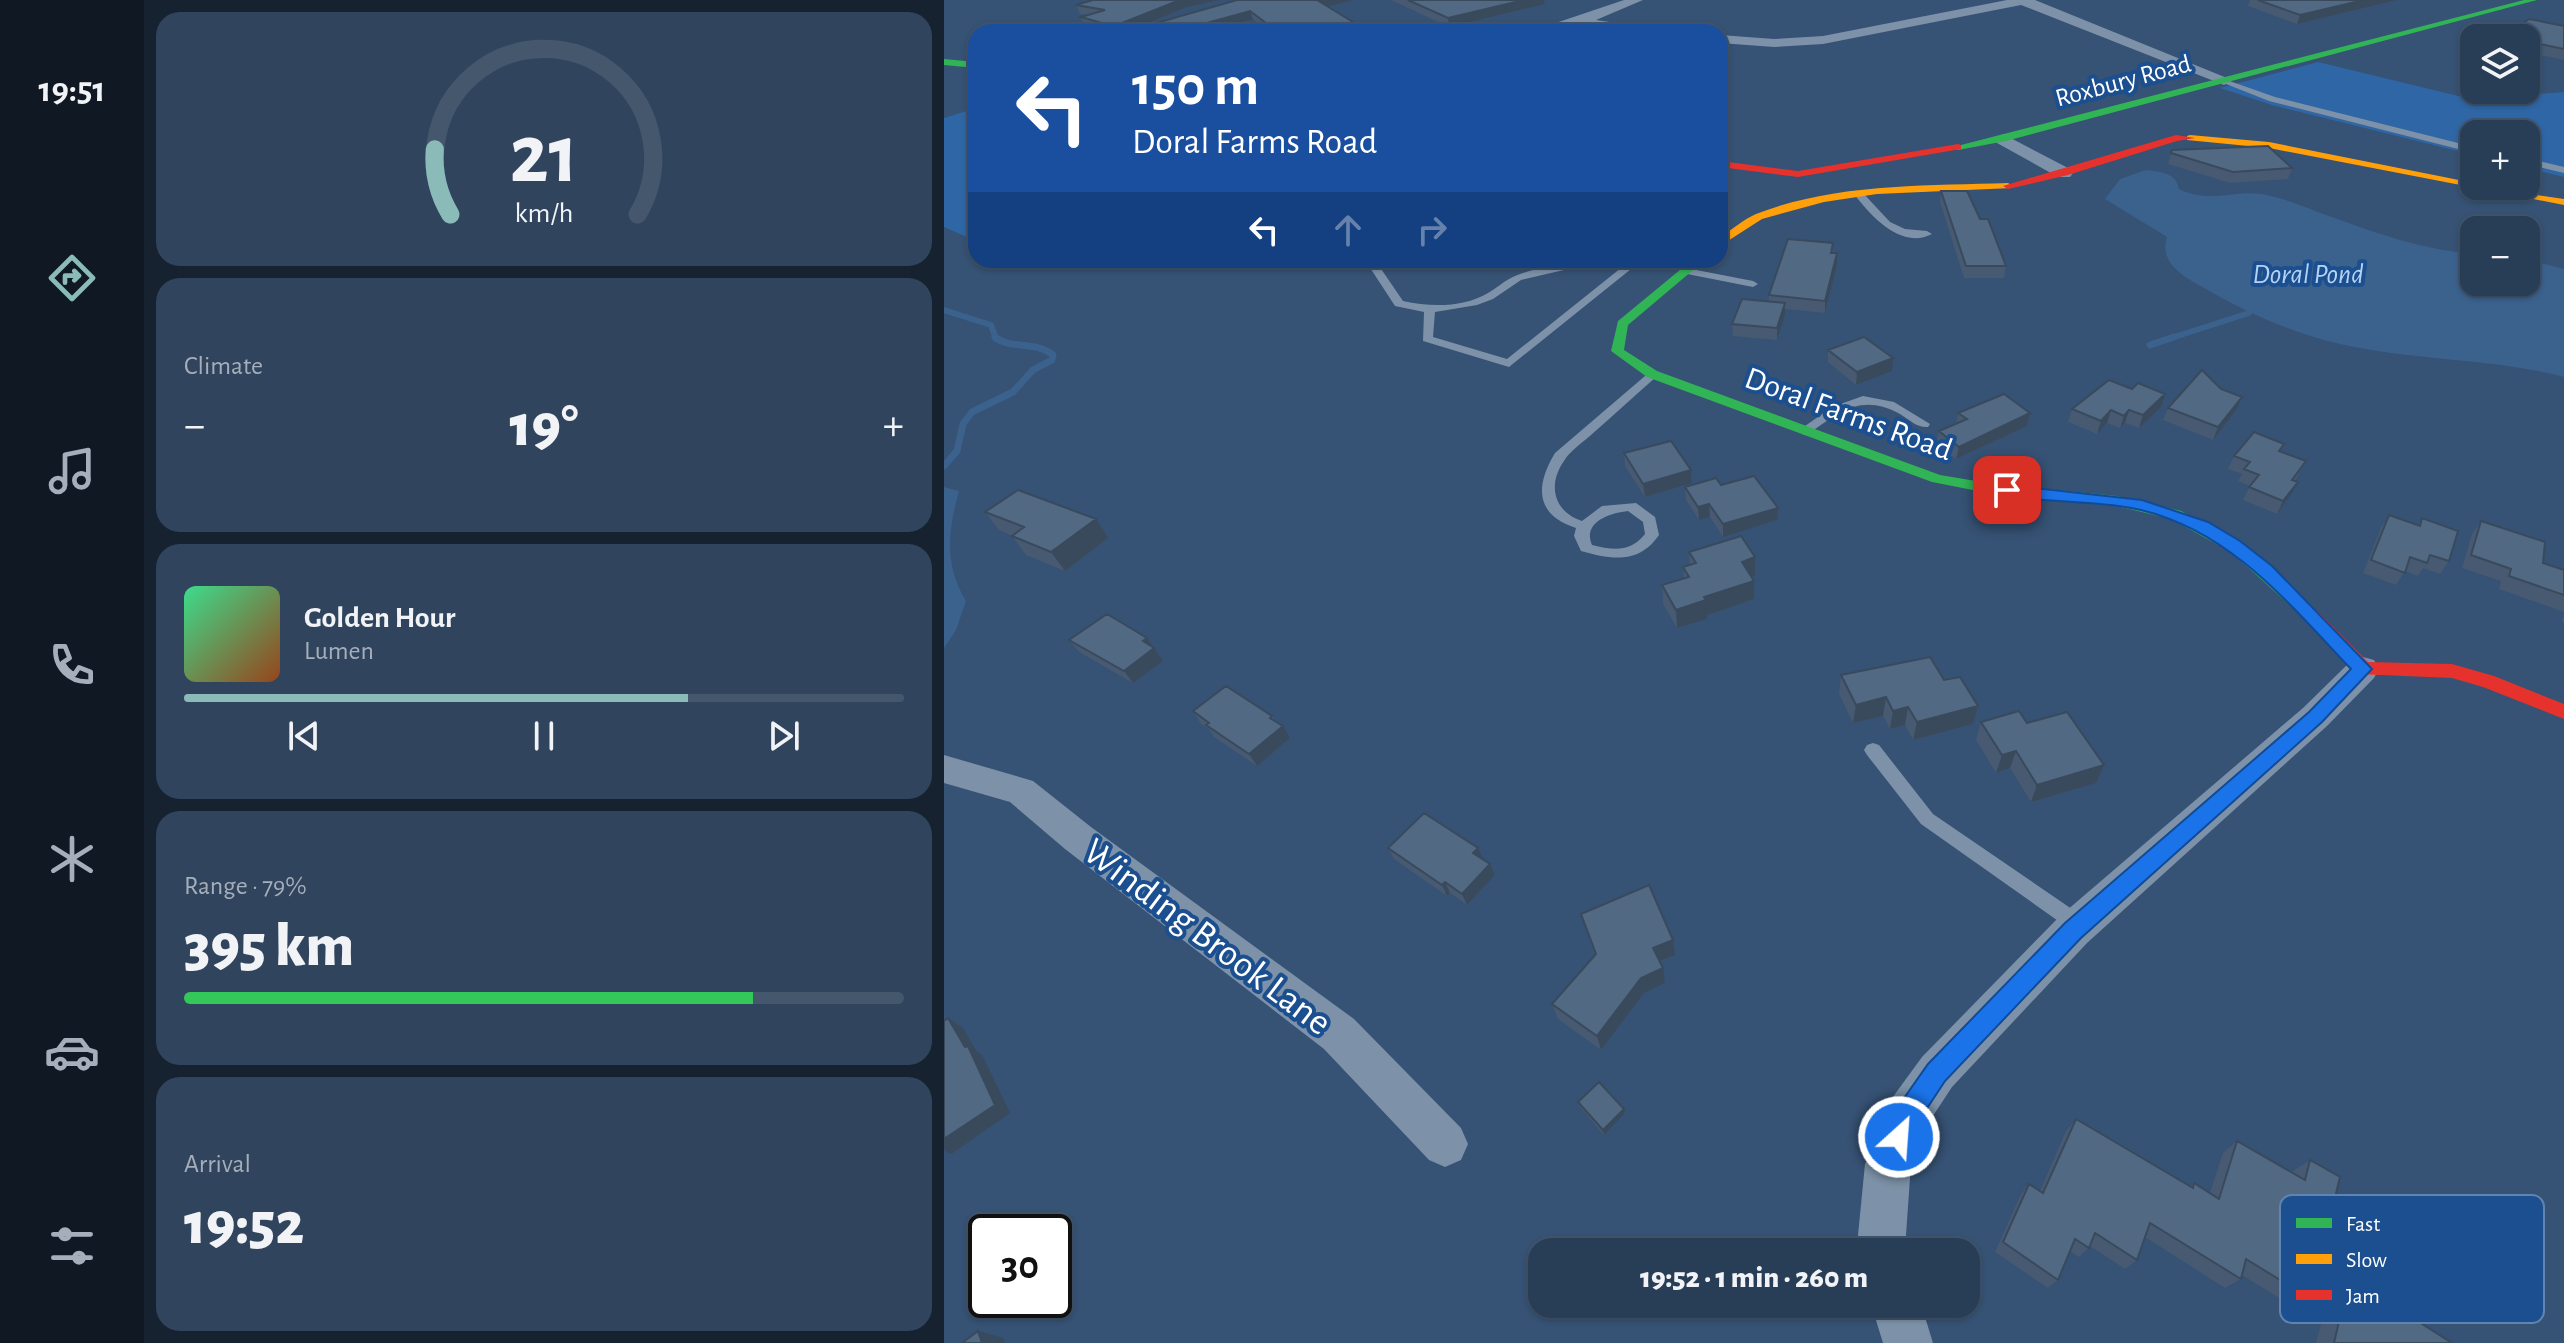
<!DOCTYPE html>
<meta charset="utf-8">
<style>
:root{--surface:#283e57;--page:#30455d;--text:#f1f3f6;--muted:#a5aeba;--line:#44576d;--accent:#8bbbb9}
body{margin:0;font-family:"Alegreya Sans",sans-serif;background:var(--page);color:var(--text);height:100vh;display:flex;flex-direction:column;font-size:30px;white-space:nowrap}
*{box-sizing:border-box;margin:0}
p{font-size:26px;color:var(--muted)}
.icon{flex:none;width:44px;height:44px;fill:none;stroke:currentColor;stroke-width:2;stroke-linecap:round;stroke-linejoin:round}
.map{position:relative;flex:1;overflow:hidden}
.panel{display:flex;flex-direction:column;gap:12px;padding:12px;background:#162230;width:800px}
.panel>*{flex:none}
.banner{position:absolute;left:24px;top:24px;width:760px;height:244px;border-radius:24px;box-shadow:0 2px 6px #0004,0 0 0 2px var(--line);background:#1a4fa0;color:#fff;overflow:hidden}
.tools{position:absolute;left:1516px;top:24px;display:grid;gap:16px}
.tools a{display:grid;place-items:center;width:80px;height:80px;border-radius:16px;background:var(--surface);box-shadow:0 2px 6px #0004,0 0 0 2px var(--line);font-size:40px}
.speed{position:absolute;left:24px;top:1214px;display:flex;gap:16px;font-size:40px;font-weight:700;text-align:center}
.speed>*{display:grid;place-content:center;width:104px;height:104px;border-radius:50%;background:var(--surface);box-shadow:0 2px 6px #0004,0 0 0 2px var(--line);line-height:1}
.speed .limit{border:4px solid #111;border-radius:12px;background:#fff;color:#111}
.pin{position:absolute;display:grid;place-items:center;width:68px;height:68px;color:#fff;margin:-34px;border-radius:16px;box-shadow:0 4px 12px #0006}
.me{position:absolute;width:88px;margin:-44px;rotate:26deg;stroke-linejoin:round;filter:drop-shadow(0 0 6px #0008)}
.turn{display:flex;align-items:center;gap:28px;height:168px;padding:0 32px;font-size:36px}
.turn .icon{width:104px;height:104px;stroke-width:2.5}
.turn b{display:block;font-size:56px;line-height:68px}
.lanes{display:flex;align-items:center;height:76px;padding:0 32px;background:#0003;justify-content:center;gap:40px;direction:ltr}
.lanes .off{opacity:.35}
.big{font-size:60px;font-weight:800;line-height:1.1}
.panel .widget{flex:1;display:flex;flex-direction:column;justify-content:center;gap:12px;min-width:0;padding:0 28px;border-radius:24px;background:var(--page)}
.panel .dial{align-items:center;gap:0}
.dial svg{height:208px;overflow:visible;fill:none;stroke:var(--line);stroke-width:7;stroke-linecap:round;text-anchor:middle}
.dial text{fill:var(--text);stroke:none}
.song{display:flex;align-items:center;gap:24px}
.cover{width:96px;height:96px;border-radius:12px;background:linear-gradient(135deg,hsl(150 70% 55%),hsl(20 70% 35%))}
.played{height:8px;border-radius:4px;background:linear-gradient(90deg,var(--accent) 70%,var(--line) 70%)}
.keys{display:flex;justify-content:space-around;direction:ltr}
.heat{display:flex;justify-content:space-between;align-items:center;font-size:44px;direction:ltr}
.charge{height:12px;border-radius:6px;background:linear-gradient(90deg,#34c759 79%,var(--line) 0)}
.trip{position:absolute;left:584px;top:1238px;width:452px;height:80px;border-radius:24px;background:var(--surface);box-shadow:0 2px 6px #0004,0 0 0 2px var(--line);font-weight:800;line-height:80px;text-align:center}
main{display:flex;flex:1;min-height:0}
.tabs{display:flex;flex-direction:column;width:144px;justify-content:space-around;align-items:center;background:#101923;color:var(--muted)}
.tabs .icon{width:56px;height:56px}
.tabs .active{color:var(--accent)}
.tabs b{font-size:36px;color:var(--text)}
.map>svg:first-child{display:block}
</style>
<main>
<nav class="tabs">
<b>19:51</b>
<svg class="icon active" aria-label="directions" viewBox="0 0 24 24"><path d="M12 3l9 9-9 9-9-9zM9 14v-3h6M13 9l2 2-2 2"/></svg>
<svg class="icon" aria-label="music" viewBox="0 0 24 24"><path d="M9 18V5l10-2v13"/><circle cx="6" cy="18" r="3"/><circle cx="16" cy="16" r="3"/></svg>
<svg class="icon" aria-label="phone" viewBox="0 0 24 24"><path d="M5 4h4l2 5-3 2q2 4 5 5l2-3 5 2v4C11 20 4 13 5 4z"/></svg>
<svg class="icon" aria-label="climate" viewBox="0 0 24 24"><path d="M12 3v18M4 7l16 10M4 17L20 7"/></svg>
<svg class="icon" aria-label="car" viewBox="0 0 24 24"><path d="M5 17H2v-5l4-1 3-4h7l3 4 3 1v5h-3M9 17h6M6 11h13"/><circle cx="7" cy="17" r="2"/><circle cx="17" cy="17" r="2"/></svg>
<svg class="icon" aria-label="filters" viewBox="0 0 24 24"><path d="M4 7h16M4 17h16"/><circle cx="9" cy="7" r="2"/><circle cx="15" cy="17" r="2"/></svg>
</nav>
<section class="panel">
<div class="widget dial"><svg viewBox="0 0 100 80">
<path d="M14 69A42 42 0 1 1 86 69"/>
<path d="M14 69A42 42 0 0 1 8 44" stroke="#8bbbb9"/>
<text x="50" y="56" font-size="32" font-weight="700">21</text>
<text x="50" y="72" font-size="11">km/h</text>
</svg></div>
<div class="widget"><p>Climate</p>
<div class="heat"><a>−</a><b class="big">19°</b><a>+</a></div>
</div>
<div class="widget">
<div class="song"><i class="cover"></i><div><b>Golden Hour</b><p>Lumen</p></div></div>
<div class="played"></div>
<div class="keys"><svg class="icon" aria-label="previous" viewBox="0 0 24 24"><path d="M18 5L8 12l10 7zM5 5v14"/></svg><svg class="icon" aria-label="pause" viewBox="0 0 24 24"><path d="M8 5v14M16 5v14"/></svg><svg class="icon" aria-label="next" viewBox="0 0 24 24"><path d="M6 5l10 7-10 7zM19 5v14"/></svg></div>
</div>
<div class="widget"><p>Range · 79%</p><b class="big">395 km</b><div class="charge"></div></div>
<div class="widget"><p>Arrival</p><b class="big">19:52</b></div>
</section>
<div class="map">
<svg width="1620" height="1343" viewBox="0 0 1620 1343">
<rect width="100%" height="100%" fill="#365274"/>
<!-- green -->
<path fill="#2f66a5" d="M1374 62 1527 99 1620 92V177L1582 168V134H1530V155L1328 105 1276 88Z
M32 108V241L0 227V118Z"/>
<!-- water -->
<path fill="#3b618d" d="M1202 170C1216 172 1232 172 1235 189 1267 204 1285 190 1318 194 1341 198 1365 209 1388 217 1434 234 1481 250 1530 254V282H1582V259L1620 269V377C1556 360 1491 361 1427 350 1367 341 1314 319 1262 289 1240 277 1215 264 1223 237L1161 199 1176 179Z
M0 487 15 491C4 531 0 564 22 601L12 630 0 648Z"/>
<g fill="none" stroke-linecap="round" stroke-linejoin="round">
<!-- stream-far1 -->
<path stroke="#3b618d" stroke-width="6" d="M0 310 47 325 52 339
M1224 339 1305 313"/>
<!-- stream -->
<path stroke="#3b618d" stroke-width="7" d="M1206 345 1230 337
M0 466 13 451 19 424 28 412 69 392 89 370 108 360 109 355C91 340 66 350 51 337"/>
<!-- lane -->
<path fill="#7d92a8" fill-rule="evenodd" d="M1277 78 1331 97 1530 147V153L1325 101 1277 82Z
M1582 158 1620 167V173L1582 164Z
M912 192H918L946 222 961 229 983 231 988 234C957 250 927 216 910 194Z
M421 260H431L459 301C486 307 519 308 544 293 553 288 561 280 571 276 592 267 639 260 663 260L577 280 549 299 533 305 491 312 489 337 563 359 682 264V260H692V265L565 367 479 341 480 312 451 306Z
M742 268 809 281 814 284 809 287 738 273V269Z
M708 370 714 374 712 377C690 396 669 416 647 435 638 443 626 451 620 461 603 485 610 512 638 521L658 506 692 503 711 517 715 535C695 564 668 560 637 551L630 536 632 528C591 515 591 486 611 453ZM684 511 699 522 701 534C686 553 669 550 648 545 638 522 666 513 684 511Z
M919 396 950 402 986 424 984 427C973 428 966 420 956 414 918 393 897 411 864 434L860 435 854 431 888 407Z
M929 743 935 745 989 814 1141 918 1144 924 1141 930 1134 933 1127 930 977 824 923 755 920 750 923 745Z"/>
<!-- street -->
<path fill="#7d92a8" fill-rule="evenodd" d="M680 0H699L652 20 706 28 713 32H676L637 26 610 32H585Z
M1063 0H1091L1288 80 1280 85 1275 83 1077 5 879 44 830 47 776 43V35L830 39 879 36Z
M1059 134 1126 169 1129 173 1126 177H1114L1053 143 1050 139Z
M1419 657 1430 660 1435 669 1430 678 1383 726 1143 943 1008 1087 983 1125 967 1164 962 1235 965 1252H917L914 1235 921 1164 951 1094 978 1057 1115 917 1359 708 1408 660Z
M0 755 89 781 147 827 410 1019 517 1128 524 1144 517 1160 501 1167 485 1160 380 1049 121 849 66 802 0 783Z
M927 1304H977L989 1343H939Z"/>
<!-- fast -->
<path fill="#30b455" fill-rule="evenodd" d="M1580 0H1593L1062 141 1014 150 1009 147Z
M0 59 32 62V68L0 65Z
M748 260H761L684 325 680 350 713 371 996 475 1044 483 1173 496 1237 511 1299 544 1376 615 1367 621 1361 619 1287 552 1227 519 1173 506 1044 493 988 482 703 377 667 351 674 321Z"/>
<!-- slow -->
<path fill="#ff9f0a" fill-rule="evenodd" d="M1246 135 1325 142 1530 183V186L1620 199V205L1325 148 1243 140V136Z
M1064 183 1069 186 1068 188 933 194 880 202 818 219 776 246V238C787 230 800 219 812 214 892 183 980 186 1064 183Z"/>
<!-- jam -->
<path fill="#e5322d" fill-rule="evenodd" d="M1232 135 1251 138 1233 141 1124 175 1064 189 1059 186Z
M1014 144 1017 145V149L854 177 776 167V161L854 171Z
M1367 609 1373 611 1424 662 1508 664 1550 676 1620 704V719L1539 687 1508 678 1413 674 1361 619 1358 615 1361 611Z"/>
</g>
<!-- wall -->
<path fill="#475a72" d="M149 0H276L243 7 199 26H202L293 0H408L383 6 418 32H325L309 19 266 32H161L141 26 137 17 143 15 136 14 132 5Z
M447 0H600L601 4 505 27Z
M1306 0H1453L1353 24 1304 6Z
M1620 26V60L1582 52V38H1560Z
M1228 150 1348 168 1344 179 1286 183 1224 164Z
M997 191 1062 266 1060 278H1020L996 202Z
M889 243V253H893V265L881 313 841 309V315L833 340 789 336 788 324 825 301V295Z
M546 260H596L552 270Z
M884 350 948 371 912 385 884 362Z
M1298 397 1292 410 1269 440 1219 420 1224 408Z
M1217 407 1195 428 1181 423 1176 428 1163 423 1153 434 1124 422 1128 409Z
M1014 413H1086L1083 426 1012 459 992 444 995 431 1012 424Z
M1337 451 1362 461 1351 481 1347 494 1333 514 1299 500 1306 486 1294 481 1298 474 1284 469 1290 456Z
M680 453 747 470 748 483 701 497 681 466Z
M777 485 833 520 779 537 766 517 755 520 742 500 741 487Z
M41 512 164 538 121 571 82 555 68 536 55 530Z
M1445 515 1474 525 1478 518 1505 561 1496 574 1479 568 1474 576 1461 571 1452 585 1419 573 1437 528Z
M1537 521 1599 563 1620 570V623L1618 622 1620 612 1555 589 1557 581 1518 568 1528 534Z
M745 552 811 576 808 577 810 599 763 615V619L733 628 719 604 718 585 740 578 739 567 746 565Z
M203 638 219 661 189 683 135 652 125 640Z
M897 675 1000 680 1034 706 1029 724 969 740 961 725 946 729 939 716 909 723 895 694Z
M249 711 328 716 346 738 313 766 270 737 265 729 257 724Z
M1037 722 1083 723 1152 783 1087 802 1066 768 1052 773 1032 740Z
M444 848 539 859 546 864 551 875 523 905 506 893 503 896 450 859Z
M637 914 731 955 716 962 721 983 700 993 657 1050 614 1019 608 1004 651 955Z
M634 1102 680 1109 681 1113 660 1135 635 1106Z
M1132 1119 1246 1187 1250 1183 1266 1193 1279 1153 1293 1141 1349 1173V1171L1366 1160 1376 1259 1508 1343H1372L1377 1324 1298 1275 1297 1279 1281 1288 1201 1237 1193 1260 1181 1269 1146 1246 1135 1257 1126 1251 1114 1280 1104 1288 1051 1252 1077 1194 1085 1184 1096 1191 1122 1131Z"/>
<!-- shaded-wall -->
<path fill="#394a5c" d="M236 0H276L243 7 186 31 178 23Z
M373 0H408L375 9Z
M580 0H600L601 4 505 27 504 18Z
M1420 0H1453L1353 24 1356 15Z
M306 11 309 19 266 32H230Z
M417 27 418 32H395Z
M893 253V265L881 313V301Z
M550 260H596L552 270Z
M841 303V315L833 340V328Z
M949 358 948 371 912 385 913 372Z
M1221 394 1217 407 1195 428 1199 415Z
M1298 397 1292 410 1269 440 1274 427Z
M1167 410 1163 423 1153 434 1157 421Z
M1185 410 1181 423 1176 428 1180 416Z
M1086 413 1083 426 1012 459 1015 447Z
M747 470 748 483 701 497 699 484Z
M1354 482 1347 494 1333 514 1339 501Z
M765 504 766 517 755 520 754 507Z
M834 508 833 520 779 537V524Z
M152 519 164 538 121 571 107 552Z
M811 557V576L798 580V562Z
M810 581V599L763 615V619L733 628 732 610 760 597Z
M203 638 219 661 189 683 180 671 199 641Z
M942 697 939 716 909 723 912 705Z
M1034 706 1029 724 969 740 973 722Z
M964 707 961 725 946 729 949 711Z
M339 726 346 738 313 766 305 754Z
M1072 751 1066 768 1052 773 1058 755Z
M1160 765 1152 783 1087 802 1093 785Z
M534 848 539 859 529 853Z
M546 864 551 875 523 905 518 894Z
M501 882 506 893 503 896 498 885Z
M729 940 731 955 712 963 709 948Z
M719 968 721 983 700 993 657 1050 653 1036 697 978Z
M4 1018 19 1028 33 1052 38 1055 66 1113 7 1154 0 1150V1139L21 1047Z
M680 1109 681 1113 660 1135 659 1130Z
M34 1331 59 1338 61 1343H38Z"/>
<!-- building -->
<path fill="#526984" stroke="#394a5c" stroke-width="2" d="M149 0H236L178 23 202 26 293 0H373L417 27 395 32H334L306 11 230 32H189L137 17 161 10 132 5Z
M464 0H580L504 18Z
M1314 0H1420L1356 15Z
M1585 19 1620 26V49L1582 41V38L1560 37Z
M1324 146 1348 168 1289 172 1227 153 1228 150Z
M997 191H1023L1036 219H1044L1062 266H1022Z
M844 239 889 243 887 253H893L881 301 825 295Z
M798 299 841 303 833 328 788 324Z
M920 337 949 358 913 372 884 350Z
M1258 370 1277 389 1298 397 1274 427 1224 408Z
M1165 380 1188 389 1194 383 1221 394 1199 415 1185 410 1180 416 1167 410 1157 421 1128 409Z
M1060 394 1086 413 1015 447 995 431 1023 419 1014 413Z
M1310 432 1340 444 1335 451 1362 461 1348 480 1354 482 1339 501 1305 487 1315 475 1300 469 1306 462 1290 456Z
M727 441 747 470 699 484 680 453Z
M810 476 834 508 779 524 765 504 754 507 741 487 772 478 777 485Z
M74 490 152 519 107 552 68 536 80 527 41 512Z
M1445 515 1476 526 1478 518 1514 531 1505 561 1486 555 1483 563 1466 557 1461 573 1427 560Z
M1537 521 1601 542 1599 563 1620 570V595L1565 576 1567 569 1527 555Z
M797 536 811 557 798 562 810 581 760 597 762 600 732 610 718 585 745 577 739 567 752 563 745 552Z
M163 614 203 638 199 641 210 648 180 671 125 640Z
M986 657 1000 680 1016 677 1034 706 973 722 964 707 949 711 942 697 912 705 897 675Z
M282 686 328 716 326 718 339 726 305 754 262 725 265 723 249 711Z
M1075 711 1083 723 1123 712 1160 765 1093 785 1072 751 1058 755 1037 722Z
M480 813 534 848 529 853 546 864 518 894 501 882 498 885 444 848Z
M705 885 729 940 709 948 719 968 697 978 653 1036 608 1004 652 954 637 914Z
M4 1018 21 1047 24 1046 51 1105 0 1139V1021Z
M655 1082 680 1109 659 1130 634 1102Z
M1132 1119 1249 1188 1250 1183 1275 1199 1293 1141 1361 1180 1366 1160 1396 1177 1376 1259 1508 1343H1390L1396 1317 1302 1259 1297 1279 1206 1223 1193 1260 1151 1233 1145 1248 1131 1239 1114 1280 1059 1242 1085 1184 1099 1193Z
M34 1331 38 1343H18Z"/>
<!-- route -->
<path fill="#1a73e8" stroke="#114b97" stroke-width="2" d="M1063 485 1198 500 1264 522 1296 541 1328 566 1428 669 1378 722 1137 938 1001 1081 976 1119 964 1146 955 1150 946 1146 943 1137 958 1101 984 1064 1121 923 1365 712 1407 669C1345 604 1288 532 1197 510 1152 499 1103 505 1058 493V486Z"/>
<g text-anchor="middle" stroke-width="8" stroke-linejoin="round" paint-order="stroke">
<!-- far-street labels -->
<g font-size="26" fill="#fff" stroke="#1b4f8f">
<text transform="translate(1179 80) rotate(-15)" y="9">Roxbury Road</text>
</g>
<!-- far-water labels -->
<g font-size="28" font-style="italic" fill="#b5d3f5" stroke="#1b4f8f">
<text x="1364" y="283">Doral Pond</text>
</g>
<!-- street labels -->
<g font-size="32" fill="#fff" stroke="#1b4f8f">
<text transform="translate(905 413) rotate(20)" y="11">Doral Farms Road</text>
</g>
<!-- near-street labels -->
<g font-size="38" fill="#fff" stroke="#1b4f8f">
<text transform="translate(264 936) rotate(37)" y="13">Winding Brook Lane</text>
</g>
</g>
<!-- legend -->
<rect x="1336" y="1195" width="264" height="128" rx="12" fill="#1b4f8f" stroke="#5f84b1" stroke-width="2"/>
<rect x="1352" y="1218" width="36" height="10" fill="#30b455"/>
<rect x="1352" y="1254" width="36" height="10" fill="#ff9f0a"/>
<rect x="1352" y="1290" width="36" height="10" fill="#e5322d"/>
<g font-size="22" fill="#fff">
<text x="1402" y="1231">Fast</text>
<text x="1402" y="1267">Slow</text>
<text x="1402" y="1303">Jam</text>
</g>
</svg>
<div class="tools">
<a><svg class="icon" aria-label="layers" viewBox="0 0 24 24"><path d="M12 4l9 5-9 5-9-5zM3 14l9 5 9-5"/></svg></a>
<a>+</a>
<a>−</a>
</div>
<div class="speed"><div class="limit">30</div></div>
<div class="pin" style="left:1063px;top:490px;background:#d93025"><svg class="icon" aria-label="arrive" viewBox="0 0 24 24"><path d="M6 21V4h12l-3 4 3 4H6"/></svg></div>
<svg class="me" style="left:955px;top:1137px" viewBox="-20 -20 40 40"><circle r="17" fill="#1a73e8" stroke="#fff" stroke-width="3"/><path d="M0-11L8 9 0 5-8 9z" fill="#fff"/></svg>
<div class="trip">19:52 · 1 min · 260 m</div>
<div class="banner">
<div class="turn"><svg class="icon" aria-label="left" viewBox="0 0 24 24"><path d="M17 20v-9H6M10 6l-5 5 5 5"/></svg><div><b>150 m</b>Doral Farms Road</div></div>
<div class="lanes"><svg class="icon" aria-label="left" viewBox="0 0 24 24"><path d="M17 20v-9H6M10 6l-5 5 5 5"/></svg><svg class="icon off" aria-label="ahead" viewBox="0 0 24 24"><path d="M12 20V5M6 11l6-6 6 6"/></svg><svg class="icon off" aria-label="right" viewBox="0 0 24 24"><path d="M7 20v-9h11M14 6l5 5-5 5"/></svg></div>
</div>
</div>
</main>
